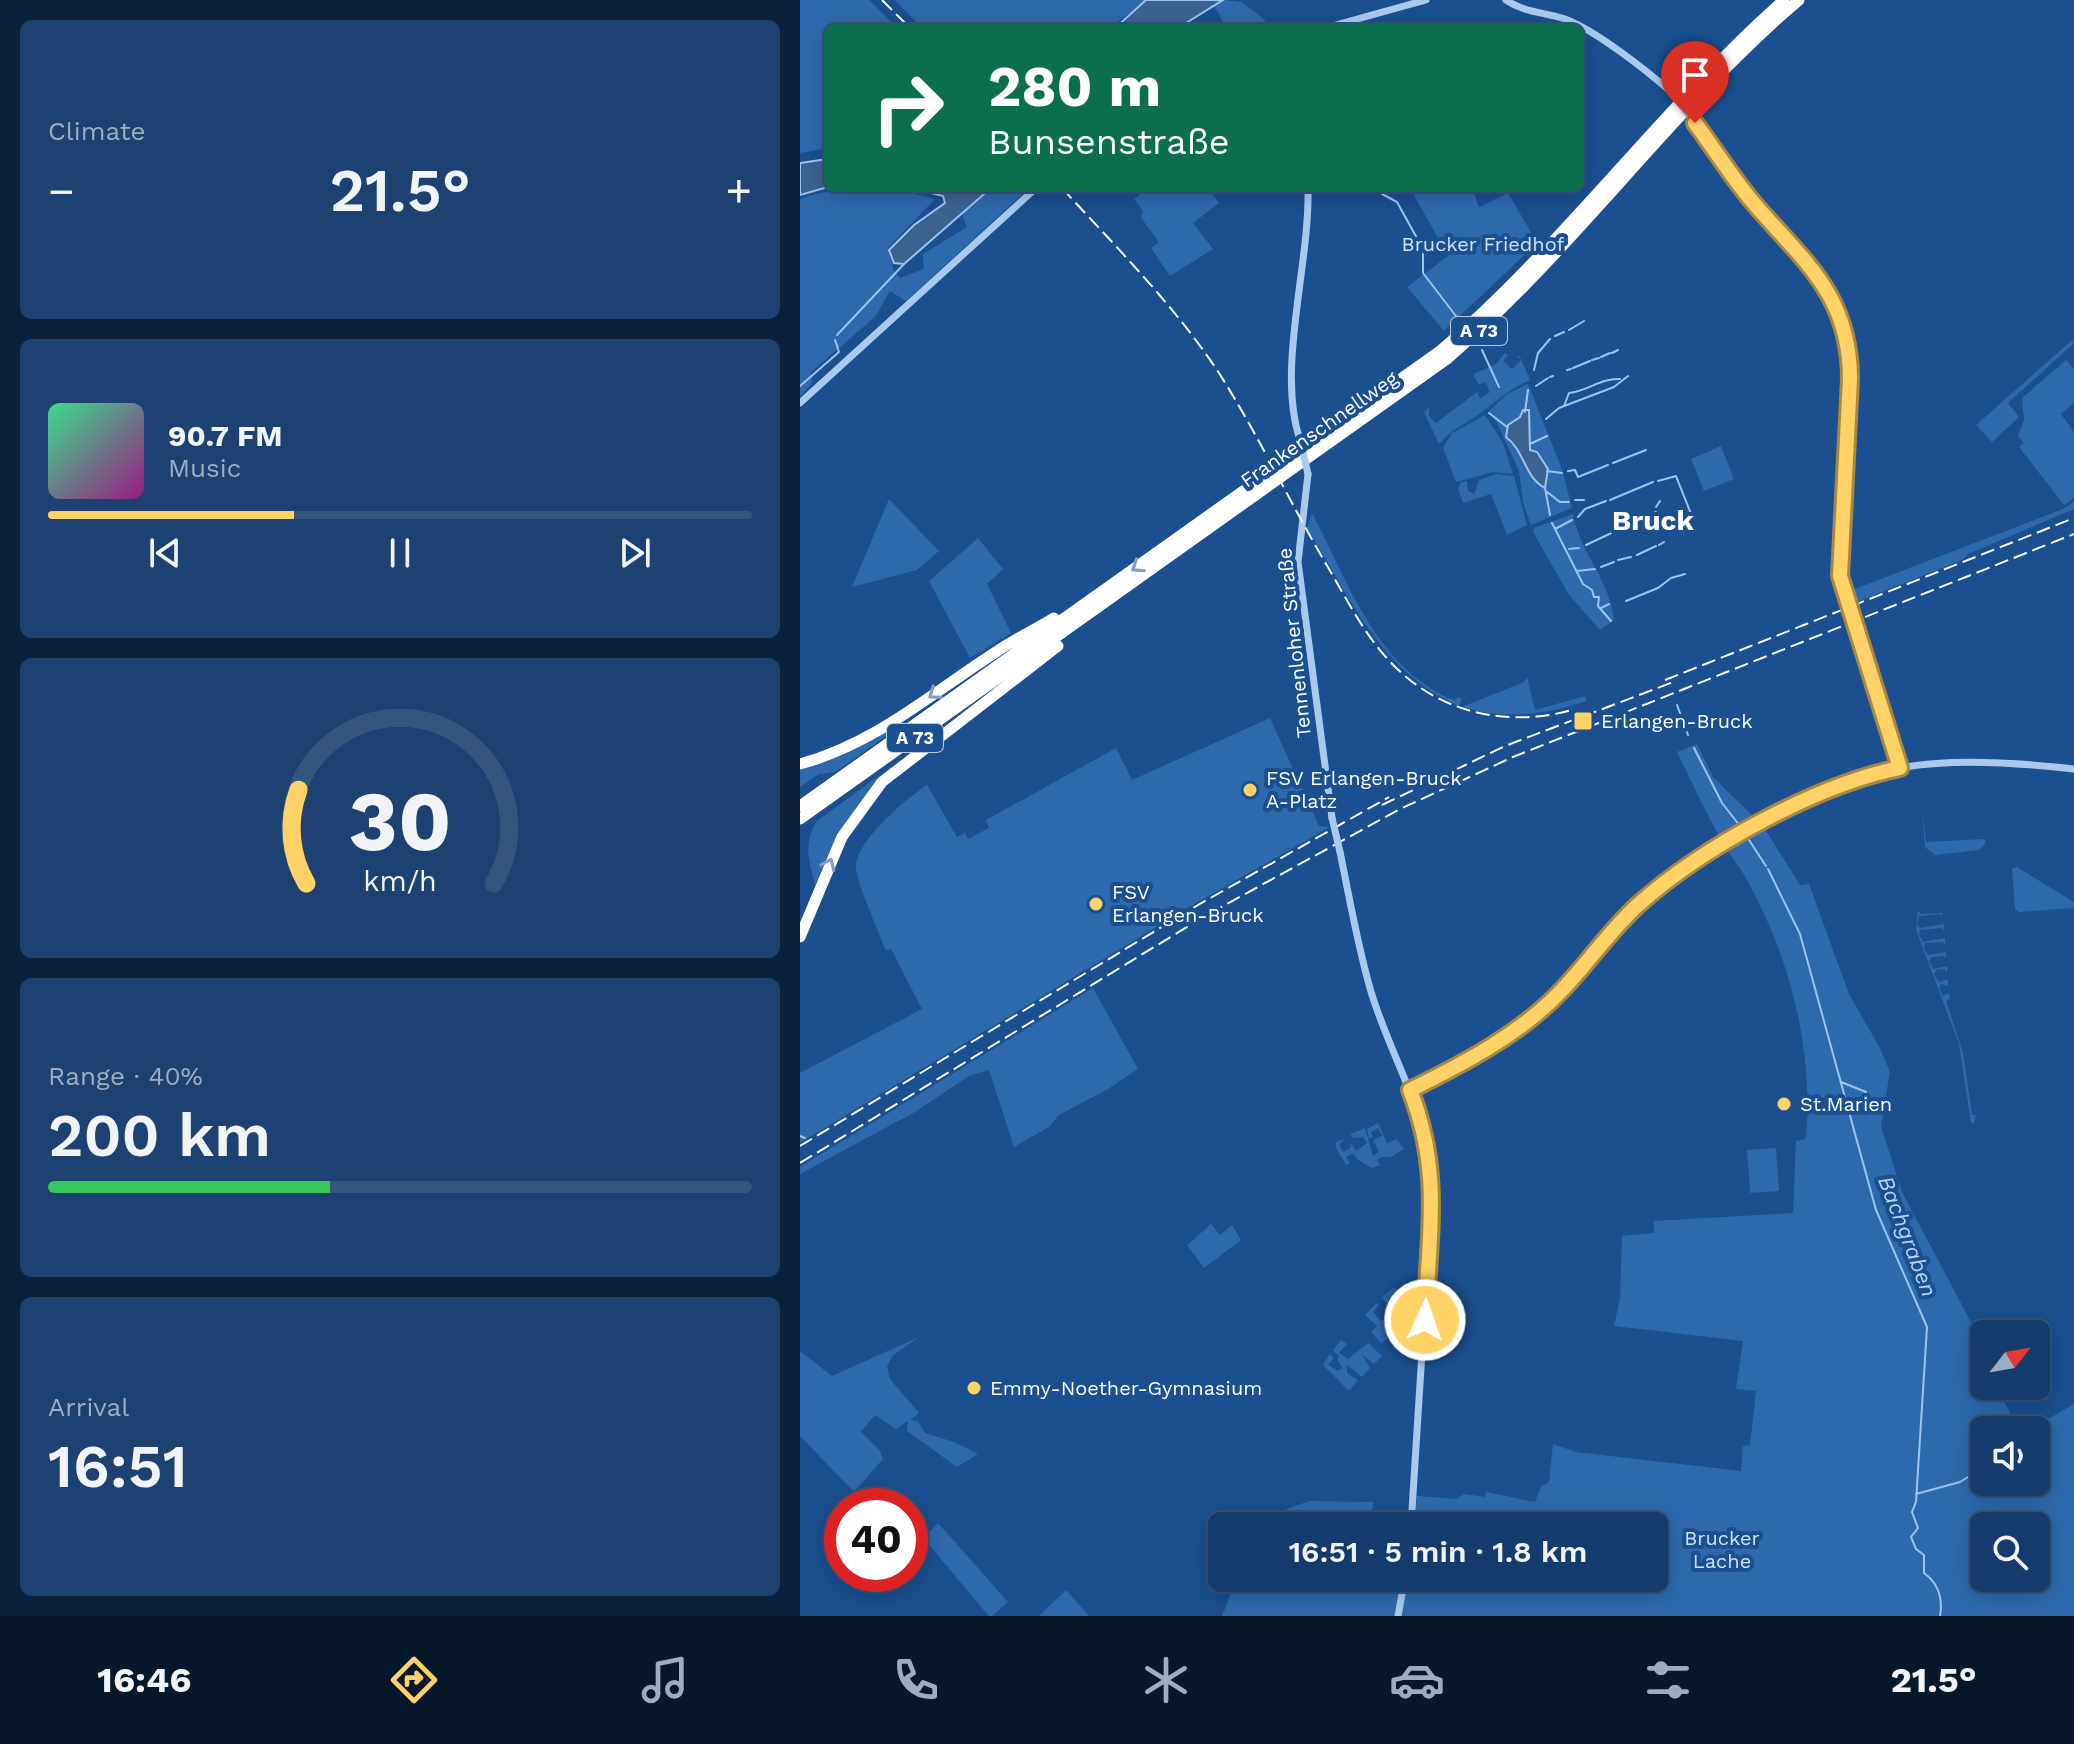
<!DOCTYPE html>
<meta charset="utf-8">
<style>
:root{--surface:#143b6b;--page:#1d4271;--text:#f1f3f6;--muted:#9dadc1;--line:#33557e;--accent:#ffd166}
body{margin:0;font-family:"Work Sans",sans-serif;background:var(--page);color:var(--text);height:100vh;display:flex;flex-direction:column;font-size:30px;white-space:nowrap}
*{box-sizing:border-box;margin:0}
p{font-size:26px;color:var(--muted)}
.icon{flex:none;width:44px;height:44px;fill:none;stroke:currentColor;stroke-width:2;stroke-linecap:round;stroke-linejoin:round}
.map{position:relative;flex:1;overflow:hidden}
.details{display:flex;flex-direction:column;gap:20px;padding:20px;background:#0b203b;width:800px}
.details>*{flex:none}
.top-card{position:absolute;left:24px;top:24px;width:760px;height:168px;border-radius:12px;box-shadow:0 4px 20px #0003,0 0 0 2px var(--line);background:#0b6e4f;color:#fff;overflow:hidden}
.needle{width:52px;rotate:59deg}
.controls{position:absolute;left:1170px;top:1320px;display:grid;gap:16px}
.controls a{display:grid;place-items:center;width:80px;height:80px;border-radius:12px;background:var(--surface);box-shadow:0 4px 20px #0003,0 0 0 2px var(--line);font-size:40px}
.speed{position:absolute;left:24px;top:1488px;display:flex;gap:16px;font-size:40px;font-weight:700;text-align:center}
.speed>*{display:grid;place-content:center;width:104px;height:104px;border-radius:50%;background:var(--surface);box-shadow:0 4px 20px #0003,0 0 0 2px var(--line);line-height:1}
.speed .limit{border:12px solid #d22;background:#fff;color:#111}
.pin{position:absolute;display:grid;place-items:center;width:68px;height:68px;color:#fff;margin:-82px -34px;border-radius:50% 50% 50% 0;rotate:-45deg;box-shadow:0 0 8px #0007}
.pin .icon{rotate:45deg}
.me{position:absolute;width:88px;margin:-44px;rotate:3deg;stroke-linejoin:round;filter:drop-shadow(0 0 6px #0008)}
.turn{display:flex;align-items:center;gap:28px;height:168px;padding:0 32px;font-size:36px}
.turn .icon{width:104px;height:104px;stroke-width:2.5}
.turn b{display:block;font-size:56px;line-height:68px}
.big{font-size:60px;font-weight:600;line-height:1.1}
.details .widget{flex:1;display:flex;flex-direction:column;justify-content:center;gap:12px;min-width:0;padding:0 28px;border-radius:12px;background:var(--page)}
.details .dial{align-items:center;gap:0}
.dial svg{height:208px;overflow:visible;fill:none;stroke:var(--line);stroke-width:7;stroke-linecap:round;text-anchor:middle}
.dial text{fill:var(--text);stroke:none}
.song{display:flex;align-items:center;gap:24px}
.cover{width:96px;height:96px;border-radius:12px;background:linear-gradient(135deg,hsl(150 70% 55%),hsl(310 70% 35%))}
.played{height:8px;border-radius:4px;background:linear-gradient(90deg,var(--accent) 35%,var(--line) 35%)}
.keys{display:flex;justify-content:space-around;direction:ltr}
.heat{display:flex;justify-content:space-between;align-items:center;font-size:44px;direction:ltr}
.charge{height:12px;border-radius:6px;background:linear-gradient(90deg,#34c759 40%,var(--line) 0)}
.trip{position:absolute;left:408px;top:1512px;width:460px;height:80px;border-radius:12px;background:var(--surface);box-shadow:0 4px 20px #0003,0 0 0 2px var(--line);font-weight:600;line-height:80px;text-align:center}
.tabs{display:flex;height:128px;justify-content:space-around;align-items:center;background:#08182b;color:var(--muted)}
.tabs .icon{width:56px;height:56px}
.tabs .selected{color:var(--accent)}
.tabs b{font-size:36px;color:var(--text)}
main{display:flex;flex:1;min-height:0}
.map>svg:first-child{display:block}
</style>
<main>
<section class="details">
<div class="widget"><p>Climate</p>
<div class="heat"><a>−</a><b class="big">21.5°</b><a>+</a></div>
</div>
<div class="widget">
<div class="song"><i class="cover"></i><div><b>90.7 FM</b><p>Music</p></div></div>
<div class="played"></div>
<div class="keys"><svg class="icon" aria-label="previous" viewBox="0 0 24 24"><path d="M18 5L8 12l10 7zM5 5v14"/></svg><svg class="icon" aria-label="pause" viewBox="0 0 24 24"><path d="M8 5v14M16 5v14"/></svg><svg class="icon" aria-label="next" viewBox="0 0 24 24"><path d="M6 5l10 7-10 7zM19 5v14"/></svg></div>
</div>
<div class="widget dial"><svg viewBox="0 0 100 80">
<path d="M14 69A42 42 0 1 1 86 69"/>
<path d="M14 69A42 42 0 0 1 11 33" stroke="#ffd166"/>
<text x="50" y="56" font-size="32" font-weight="700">30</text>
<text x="50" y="72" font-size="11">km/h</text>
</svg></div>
<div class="widget"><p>Range · 40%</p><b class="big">200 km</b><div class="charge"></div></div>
<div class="widget"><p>Arrival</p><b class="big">16:51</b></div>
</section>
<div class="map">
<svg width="1274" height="1616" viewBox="0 0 1274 1616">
<rect width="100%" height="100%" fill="#1b4f8f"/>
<!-- green -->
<path fill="#2e69ad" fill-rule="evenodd" d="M0 0H69L97 28H28V148L0 153Z
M95 0H346L310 28H122Z
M423 0 442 2 466 21 449 27 416 28 423 22 414 5Z
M191 188H229L106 301 90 291 75 317 11 372 12 383 0 397V199C44 184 91 187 135 199L88 248 94 271 100 278 124 269 123 254 167 227 161 212Z
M348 188H408L419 203 393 223 413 249 370 276 351 248 359 242 341 218 343 211 334 199Z
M610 188H672L679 207 708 193 737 243 644 331 607 287 648 256Z
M1272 340 1274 343 1208 403 1219 417 1192 442 1176 425Z
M705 353 708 355 703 361 712 369 721 360 716 355 720 357 730 380C708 389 694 404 675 417 657 429 654 428 639 444L624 412 629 407V416L636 423 677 392 680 398 690 392 685 382 679 385 673 374 695 365Z
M1266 360 1274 369V403L1261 414 1274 432V498L1264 505 1219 447 1224 443 1218 436 1224 420 1222 398Z
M728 384 762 469 772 508 731 525 723 503 719 471 697 423 688 412 707 394Z
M685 415 703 443 713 474 693 472 656 482 643 448 652 433Z
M921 446 934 479 904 491 891 459Z
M696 474 714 476 727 525 707 535 691 494 663 503 658 488 661 482 667 481 668 491 674 494 679 480Z
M89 499 139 551 117 570 52 587Z
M1274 502V509L1168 554 1162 560 1054 603 1052 590 1263 509Z
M512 513C550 584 574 666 655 701L657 697 662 698 659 706C581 672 549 596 507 528Z
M773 514C780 553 810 580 814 620L800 630 769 595 733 532 734 528Z
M178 538 203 569 187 584 211 633 170 658 129 581Z
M727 677 735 710 785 696 787 701C744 715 706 720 662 707L724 682Z
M470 718 519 826 530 827 396 903 0 1143V1073L122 1009 91 949 86 951C80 935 57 883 56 869 54 842 106 799 127 785L157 837 165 833 168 839 189 828 186 820 316 748 332 780Z
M93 728 95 730 35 772 19 774 0 787V768L46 754Z
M897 744 913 777 963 826 1000 885 1009 884 1049 994 1080 1048 1090 1072 1081 1126 1102 1192 1172 1324 1171 1329 1184 1357V1386H1197L1218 1430H1184V1482H1236V1430H1229L1274 1404V1616H422L437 1578H854V1526H614L617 1496 656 1499 664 1494 685 1497 686 1492 735 1502 741 1487 749 1482 753 1444 776 1452 941 1471 943 1446 950 1445 956 1391 936 1389 943 1341 814 1326 820 1298 822 1236 854 1233V1221L993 1213 996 1141 1006 1139C1014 1052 990 957 947 880 938 864 926 850 918 834 903 807 890 779 877 752ZM1184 1526H1236V1578H1184Z
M95 764C59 801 34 838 15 886 10 862 2 844 17 821Z
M1122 809 1126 842 1185 839V844L1179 850 1135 855 1125 847Z
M1217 867 1274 902V908L1219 912 1215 909 1212 869Z
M1141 909 1143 918 1141 914 1119 916 1117 924 1120 928 1144 924V931L1142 928 1120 930 1119 934 1123 942 1145 938V945L1143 942 1125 943 1124 948 1128 955 1146 952V959L1144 956 1131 957 1129 961 1133 969 1147 966V973L1145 969 1136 970 1134 975 1139 982 1148 979V986L1141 984 1139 988 1143 996 1149 993 1150 999 1146 1001 1163 1053 1172 1115H1176L1174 1123H1171L1159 1044 1116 930 1118 911 1121 914 1141 913Z
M293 988 338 1069 308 1089 259 1115 249 1127 214 1147 189 1070 169 1076 115 1112 0 1174V1167Z
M578 1123 587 1143 597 1139 604 1149 591 1157H581L577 1161 580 1165 572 1168 558 1160 553 1153 546 1157 550 1163 546 1165 536 1148V1142L545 1139 539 1145 543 1152 550 1148 551 1143 556 1151 567 1143 563 1137 553 1138 550 1134 565 1128 573 1156 579 1152 573 1140 582 1136 578 1128 571 1132 573 1137 569 1139 567 1129Z
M976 1148 979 1191 950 1193 947 1150Z
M411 1224 420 1235 432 1225 441 1240 404 1268 387 1245Z
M594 1287 602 1295 601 1326 619 1327 617 1349 603 1352 592 1335 581 1343 571 1332 577 1326 565 1315 577 1303 579 1305 573 1312 581 1321 596 1314 582 1298Z
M119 1337 92 1356 87 1367 90 1379 119 1413 110 1420 118 1421 125 1433 154 1442 178 1454 157 1467 107 1431 108 1421 96 1429 75 1415 61 1432 80 1451 83 1459 54 1492 0 1436V1351L32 1376Z
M541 1340 547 1344 539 1353 548 1359 568 1343 582 1356 574 1364 562 1355 570 1368 562 1377 547 1365V1373L558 1380 549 1391 523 1365 530 1354 534 1358 528 1365 538 1371 542 1368 537 1358 540 1357 533 1350Z
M509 1501 573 1502 572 1521 599 1526H440Z
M138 1523 208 1602 192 1616H189L123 1538Z
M266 1590 289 1616H239Z"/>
<!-- water -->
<path fill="#3c6290" stroke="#9cc4f0" stroke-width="2" d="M346 0H423L378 28H315Z
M28 159V187L0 195V163Z
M113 188H191L104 264 94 263 89 250 114 225 145 203 143 196Z
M723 410H729L730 450 737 452 748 469 745 488C724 477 725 451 706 437L708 425 720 417Z"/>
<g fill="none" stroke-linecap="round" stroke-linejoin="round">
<!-- stream -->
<path stroke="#9cc4f0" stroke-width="2" d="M582 194 597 202 623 249V273L659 320
M769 330 784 321
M37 335 104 264
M755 336 764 332
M682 350 699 387
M812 353 818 350
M801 357 810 353
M792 360 799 358
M773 368 790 361
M734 370 738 353 750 339
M767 370 771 369
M750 377 753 376
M0 386 39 352 35 340
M736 386 748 378
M764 406 769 393C788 391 801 378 820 379
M725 412 728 390
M689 413 707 427
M746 419 759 408 814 387 828 376
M730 444 747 436
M813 463 846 450
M747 471 762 473
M768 471 775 470 778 477 808 465
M858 481 876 476 893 519
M745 488 750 515
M747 492 760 502H769
M775 500H784
M810 500 853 482
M856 507 860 501
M778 517 785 509 806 501
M752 523 783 584 792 590 794 597H799L798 606 811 621
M755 529 772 520
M786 545 856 512
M859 545 864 542
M769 549 779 548
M837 555 856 546
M818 560 831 557
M801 567 814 562
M776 571 795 569
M826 601 858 588 871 578 885 574
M801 608 809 604
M877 705 888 735
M894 748 922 803 940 826
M949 840 966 866
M968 869 1000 934 1076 1210 1127 1327 1116 1502 1112 1512 1118 1528 1111 1537 1116 1549 1124 1555V1573C1139 1584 1143 1599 1140 1616
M1041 1082 1066 1092
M0 1136 5 1138
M1116 1494 1160 1482 1184 1467"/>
<!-- tertiary -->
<path stroke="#a9c9ee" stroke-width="7" d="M706 0C725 13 744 12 765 19 795 30 846 70 870 91
M525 28 626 0
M895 123C916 151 934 181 957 207 1009 265 1049 294 1050 379L1040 561 1044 596
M0 403 236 188
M500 440C476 369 510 265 508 188
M508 474 498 562 532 818
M1054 627 1100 768
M540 852C550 900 558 949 572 995 598 1076 635 1120 631 1210L611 1526
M610 1090C662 1064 722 1034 762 991 785 965 804 937 829 913 863 881 903 856 943 833 973 817 1003 798 1035 786 1111 755 1194 760 1274 769
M598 1616 605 1578"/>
<!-- motorway -->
<path stroke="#fff" stroke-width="11" d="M0 764C75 744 132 693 196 652 214 639 235 630 254 618
M0 806 640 351C765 244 861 109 984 0
M0 819 647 359C775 249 871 109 999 0
M0 937 42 837 82 782 258 646"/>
<!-- rail -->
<path stroke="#fff" stroke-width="2" stroke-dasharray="14 6" stroke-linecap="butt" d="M82 0 110 28
M262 188C317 248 374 305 419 373 459 436 491 505 529 569 546 598 562 630 585 656 632 711 703 729 772 710
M865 680 1274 518
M582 805 705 746 876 681
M0 1146 398 905 589 797
M0 1163 405 916 600 809 713 757 1274 534"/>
<!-- tertiary-bridge -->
<path stroke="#a9c9ee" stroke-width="7" d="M870 91 895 123
M500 440 508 474
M1044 596 1054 627
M532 818 540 852"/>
</g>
<!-- one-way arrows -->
<defs><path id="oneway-chevron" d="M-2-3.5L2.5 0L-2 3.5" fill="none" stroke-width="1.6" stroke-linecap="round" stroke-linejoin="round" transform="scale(2)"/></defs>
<g stroke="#829ec1">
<use href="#oneway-chevron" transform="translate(337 567) rotate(146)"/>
<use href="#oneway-chevron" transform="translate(134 694) rotate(145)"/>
<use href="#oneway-chevron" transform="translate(29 864) rotate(-66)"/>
</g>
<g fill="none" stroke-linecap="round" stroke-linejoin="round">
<!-- route casing -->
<g stroke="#a68842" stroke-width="20">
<path id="route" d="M625 1320C629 1235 642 1171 610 1090 663 1064 722 1033 762 990 789 962 810 930 839 904 903 847 1016 785 1100 768L1040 576 1050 379C1050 297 1006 263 957 207 934 181 916 151 895 123"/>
</g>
<!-- route -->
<use href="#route" stroke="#ffd166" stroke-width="14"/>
</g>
<!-- markers -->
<g fill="#ffd166" stroke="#1b4f8f" stroke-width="3">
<rect x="773" y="711" width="20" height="20" rx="4"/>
<circle cx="450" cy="790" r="8"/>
<circle cx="296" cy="904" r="8"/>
<circle cx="984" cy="1104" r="8"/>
<circle cx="174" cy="1388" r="8"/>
</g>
<g text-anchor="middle" stroke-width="8" stroke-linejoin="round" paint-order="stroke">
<!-- shield labels -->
<g fill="#1b4f8f" stroke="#bbcadd" stroke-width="2">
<rect x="651" y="317" width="56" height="28" rx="6"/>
<rect x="87" y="724" width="56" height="28" rx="6"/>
</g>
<g font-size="18" font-weight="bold" fill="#fff">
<text x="679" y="337">A 73</text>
<text x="115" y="744">A 73</text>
</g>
<!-- park labels -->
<g font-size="20" fill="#cfe3fa" stroke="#1b4f8f">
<text x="683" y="251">Brucker Friedhof</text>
<text x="922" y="1545">Brucker<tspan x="922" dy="23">Lache</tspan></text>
</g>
<!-- street labels -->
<g font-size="20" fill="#fff" stroke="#1b4f8f">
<text transform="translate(519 429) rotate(-35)" y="7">Frankenschnellweg</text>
<text transform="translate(494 643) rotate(-96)" y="7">Tennenloher Straße</text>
</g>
<!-- poi labels -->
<g font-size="20" fill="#fff" stroke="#1b4f8f" text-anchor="start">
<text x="801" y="728">Erlangen-Bruck</text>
<text x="466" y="785">FSV Erlangen-Bruck<tspan x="466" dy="23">A-Platz</tspan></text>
<text x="312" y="899">FSV<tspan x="312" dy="23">Erlangen-Bruck</tspan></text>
<text x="1000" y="1111">St.Marien</text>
<text x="190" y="1395">Emmy-Noether-Gymnasium</text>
</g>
<!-- water labels -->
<g font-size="22" font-style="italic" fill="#b5d3f5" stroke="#1b4f8f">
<text transform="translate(1108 1236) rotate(69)" y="8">Bachgraben</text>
</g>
<!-- district labels -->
<g font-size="28" font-weight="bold" fill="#fff" stroke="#1b4f8f">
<text x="853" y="530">Bruck</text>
</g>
</g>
</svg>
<div class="controls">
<a><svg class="needle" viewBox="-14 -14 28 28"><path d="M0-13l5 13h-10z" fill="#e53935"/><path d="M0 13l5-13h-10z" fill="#9dadc1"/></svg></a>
<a><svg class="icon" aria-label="sound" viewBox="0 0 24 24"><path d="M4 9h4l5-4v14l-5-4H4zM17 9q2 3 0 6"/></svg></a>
<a><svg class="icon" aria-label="search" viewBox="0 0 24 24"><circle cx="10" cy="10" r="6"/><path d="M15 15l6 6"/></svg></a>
</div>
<div class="speed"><div class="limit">40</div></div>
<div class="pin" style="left:895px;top:123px;background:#d93025"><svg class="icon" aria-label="arrive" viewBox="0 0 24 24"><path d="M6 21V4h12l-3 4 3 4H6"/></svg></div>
<svg class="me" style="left:625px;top:1320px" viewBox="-20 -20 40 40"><circle r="17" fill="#ffd166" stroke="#fff" stroke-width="3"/><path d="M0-11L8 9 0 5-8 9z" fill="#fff"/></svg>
<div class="trip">16:51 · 5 min · 1.8 km</div>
<div class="top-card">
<div class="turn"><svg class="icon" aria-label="right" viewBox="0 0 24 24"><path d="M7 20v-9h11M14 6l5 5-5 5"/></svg><div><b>280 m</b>Bunsenstraße</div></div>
</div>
</div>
</main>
<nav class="tabs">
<b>16:46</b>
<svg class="icon selected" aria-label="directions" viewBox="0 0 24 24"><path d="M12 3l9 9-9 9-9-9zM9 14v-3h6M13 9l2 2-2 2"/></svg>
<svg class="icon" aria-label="music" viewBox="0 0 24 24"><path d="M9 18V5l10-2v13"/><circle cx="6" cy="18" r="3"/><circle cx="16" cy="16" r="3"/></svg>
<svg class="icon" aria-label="phone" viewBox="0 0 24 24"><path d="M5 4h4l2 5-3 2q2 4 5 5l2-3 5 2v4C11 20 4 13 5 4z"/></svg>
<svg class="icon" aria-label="climate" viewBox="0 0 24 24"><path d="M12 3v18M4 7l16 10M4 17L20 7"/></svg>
<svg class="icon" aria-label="car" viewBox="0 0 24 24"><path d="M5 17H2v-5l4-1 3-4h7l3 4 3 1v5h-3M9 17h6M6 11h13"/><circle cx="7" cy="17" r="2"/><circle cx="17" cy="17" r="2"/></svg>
<svg class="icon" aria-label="filters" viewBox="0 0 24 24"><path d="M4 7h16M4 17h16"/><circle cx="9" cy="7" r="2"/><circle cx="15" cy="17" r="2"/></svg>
<b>21.5°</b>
</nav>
